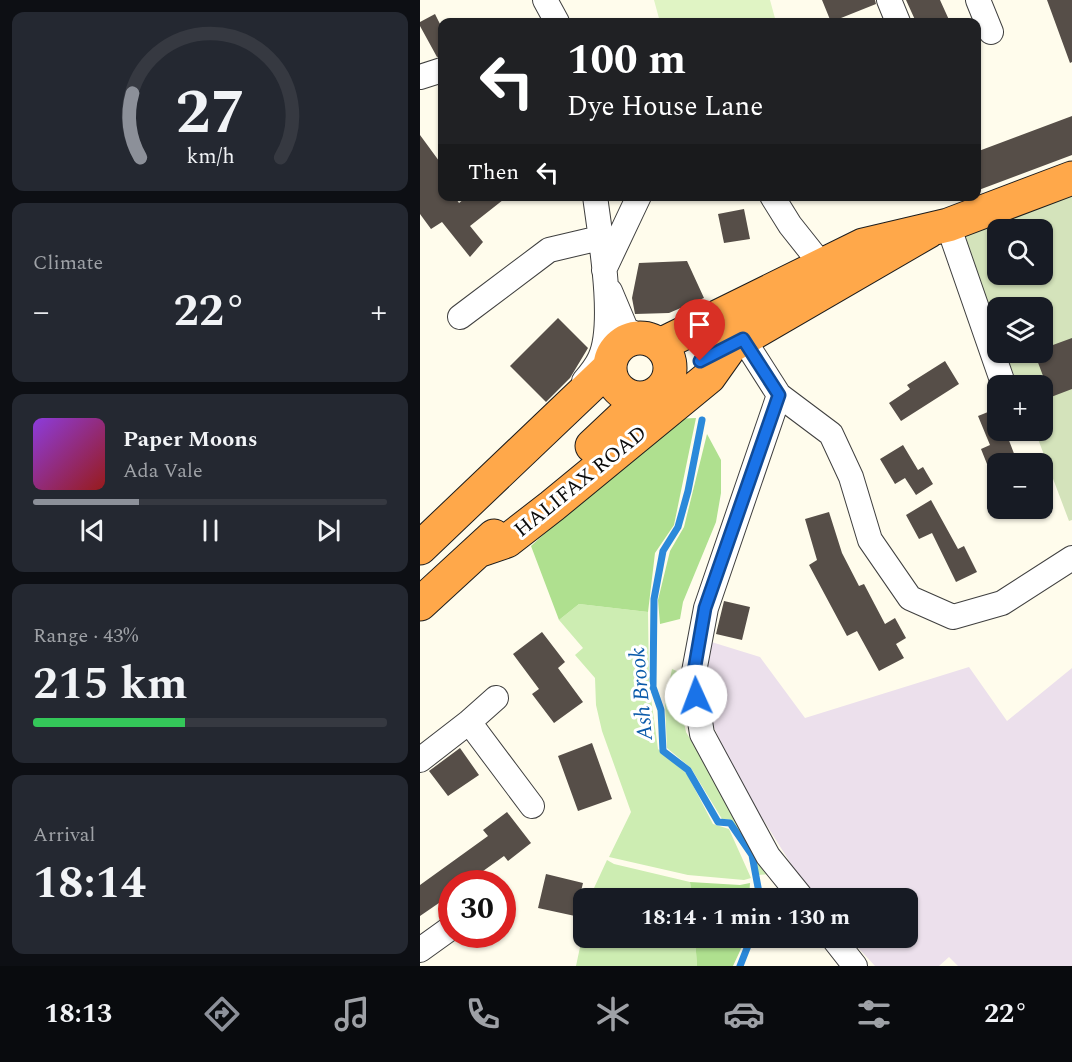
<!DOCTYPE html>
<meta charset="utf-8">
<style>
:root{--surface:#171b24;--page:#242831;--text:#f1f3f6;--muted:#9ea1a6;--line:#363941;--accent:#8c9099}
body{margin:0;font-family:Spectral,serif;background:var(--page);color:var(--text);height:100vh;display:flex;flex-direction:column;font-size:22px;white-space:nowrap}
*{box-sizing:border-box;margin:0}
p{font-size:20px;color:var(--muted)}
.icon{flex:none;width:33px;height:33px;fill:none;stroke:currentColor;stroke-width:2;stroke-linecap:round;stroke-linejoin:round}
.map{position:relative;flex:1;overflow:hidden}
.details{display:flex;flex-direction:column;gap:12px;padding:12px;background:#0d0f14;width:420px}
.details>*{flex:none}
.banner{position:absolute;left:18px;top:18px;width:543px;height:183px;border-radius:12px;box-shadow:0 2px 4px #0004;background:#202124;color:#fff;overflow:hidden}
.controls{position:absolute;left:567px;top:219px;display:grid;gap:12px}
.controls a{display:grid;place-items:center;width:66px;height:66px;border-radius:12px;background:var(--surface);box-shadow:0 2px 4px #0004;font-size:30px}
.speed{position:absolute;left:18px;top:870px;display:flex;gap:12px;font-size:30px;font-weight:700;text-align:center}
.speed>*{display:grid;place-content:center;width:78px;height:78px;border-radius:50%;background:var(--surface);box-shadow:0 2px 4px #0004;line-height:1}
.speed .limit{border:9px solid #d22;background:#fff;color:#111}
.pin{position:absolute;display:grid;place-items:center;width:51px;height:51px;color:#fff;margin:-62px -26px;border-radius:50% 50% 50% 0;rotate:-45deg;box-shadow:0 0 6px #0007}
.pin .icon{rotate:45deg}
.me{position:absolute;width:66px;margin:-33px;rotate:358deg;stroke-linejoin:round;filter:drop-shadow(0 0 4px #0008)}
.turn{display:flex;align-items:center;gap:21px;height:126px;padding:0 30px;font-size:27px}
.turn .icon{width:78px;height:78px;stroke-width:2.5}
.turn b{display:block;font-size:42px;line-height:51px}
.then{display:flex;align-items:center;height:57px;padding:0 30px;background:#0003;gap:12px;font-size:22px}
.big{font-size:45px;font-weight:700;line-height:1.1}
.details .tile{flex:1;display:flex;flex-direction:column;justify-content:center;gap:9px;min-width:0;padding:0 21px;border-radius:12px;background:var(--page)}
.details .dial{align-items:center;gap:0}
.dial svg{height:156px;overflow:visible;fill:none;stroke:var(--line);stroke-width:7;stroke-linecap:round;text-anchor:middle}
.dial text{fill:var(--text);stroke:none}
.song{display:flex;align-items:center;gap:18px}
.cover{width:72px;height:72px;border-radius:9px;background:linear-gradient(135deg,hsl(270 70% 55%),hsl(0 70% 35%))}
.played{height:6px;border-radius:3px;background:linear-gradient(90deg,var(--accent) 30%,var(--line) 30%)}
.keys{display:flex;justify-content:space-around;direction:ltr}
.heat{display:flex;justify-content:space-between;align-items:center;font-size:33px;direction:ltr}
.charge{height:9px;border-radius:4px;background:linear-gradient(90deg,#34c759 43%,var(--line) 0)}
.trip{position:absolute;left:153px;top:888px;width:345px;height:60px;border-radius:12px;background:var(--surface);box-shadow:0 2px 4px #0004;font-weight:700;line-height:60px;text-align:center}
.menu{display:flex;height:96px;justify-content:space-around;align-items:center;background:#090b0e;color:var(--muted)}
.menu .icon{width:42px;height:42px}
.menu .selected{color:var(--accent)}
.menu b{font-size:27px;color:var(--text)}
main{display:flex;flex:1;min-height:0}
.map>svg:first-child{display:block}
</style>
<main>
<section class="details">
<div class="tile dial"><svg viewBox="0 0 100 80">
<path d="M14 69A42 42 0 1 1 86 69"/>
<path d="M14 69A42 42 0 0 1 10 36" stroke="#8c9099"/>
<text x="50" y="56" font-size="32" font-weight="700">27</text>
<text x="50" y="72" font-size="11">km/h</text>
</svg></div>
<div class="tile"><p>Climate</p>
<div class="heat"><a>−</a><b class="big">22°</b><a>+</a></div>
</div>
<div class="tile">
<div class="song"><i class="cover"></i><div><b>Paper Moons</b><p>Ada Vale</p></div></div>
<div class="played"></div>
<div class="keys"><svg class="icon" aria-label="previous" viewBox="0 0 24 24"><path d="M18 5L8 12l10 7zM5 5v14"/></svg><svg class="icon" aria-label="pause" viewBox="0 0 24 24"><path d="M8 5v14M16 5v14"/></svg><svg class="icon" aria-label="next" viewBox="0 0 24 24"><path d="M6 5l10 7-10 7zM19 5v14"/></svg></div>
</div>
<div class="tile"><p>Range · 43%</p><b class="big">215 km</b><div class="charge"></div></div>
<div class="tile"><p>Arrival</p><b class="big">18:14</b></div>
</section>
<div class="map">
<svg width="652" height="966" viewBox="0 0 652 966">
<rect width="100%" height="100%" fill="#fffcec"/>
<!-- industrial -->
<path fill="#ece0ec" d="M285 640 340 657 385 718 549 667 587 721 652 668V966H538L529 957 519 966H455L429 938H488V898H394L388 891 322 786 287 713Z"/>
<!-- green -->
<path fill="#cdedb2" d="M159 604 228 612 229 683 238 749 267 774 293 824 309 829 331 878 324 880 268 875 189 857 211 812 182 731 176 705 175 678 155 655 163 648 139 620Z
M252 669 259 672 262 713 266 732 349 874 338 875 335 856 311 820 302 819 271 768 247 748 245 703Z
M187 860 194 864 270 882 272 898H172L174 888Z
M163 933 164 938H275L277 966H156Z"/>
<!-- forest -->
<path fill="#afe08f" d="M276 418 254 525 235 553 228 612 159 604 139 620 111 546 250 419Z
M287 434 301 460V493L296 522 263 602 260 619 240 624 238 600 250 551 264 527Z
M270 882 320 885 330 883 329 898H272Z
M275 938H326L313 966H277Z"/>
<!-- cemetery -->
<path fill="#d4e3bb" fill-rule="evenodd" d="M652 195V520L649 521 615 431 622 430V386L598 385 585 353 622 352V308H578L577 332 540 233ZM578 230H622V274H578Z"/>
<!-- pitch -->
<path fill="#e0f4c4" d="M234 0H350L356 22H240Z"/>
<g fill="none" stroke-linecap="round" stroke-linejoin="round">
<!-- stream -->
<path stroke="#2b89da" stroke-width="7" d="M282 420 268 491 258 527 243 551 234 599 233 687 241 710 243 751 268 770 298 822 310 823 332 855 340 898
M320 966 331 938"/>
</g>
<!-- building -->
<path fill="#564e48" d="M402 0H455L456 4 411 22Z
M486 0H520L530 22H496Z
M627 0H652V62L650 63Z
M15 14 22 28V56L17 57 0 26V22Z
M652 116V155L556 191V152Z
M0 135 22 165V196H34L39 203 48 196H88L50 226 63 242 50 257 22 222 11 229 0 214Z
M324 209 330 239 304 243 298 214Z
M267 261 284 298 249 313 215 314 212 298 219 263Z
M138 318 168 348 150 378 126 402 90 366Z
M652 338V389L631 397 614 352H622V349Z
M525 361 539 384 481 421 469 403 490 389 487 385Z
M578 408V430H585L598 464H567L561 449 570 445 558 416Z
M483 445 498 470 503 467 513 484 496 495 485 478 475 484 460 459Z
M511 500 538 549 544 546 557 572 536 582 512 533 499 539 486 515Z
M409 512 422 553 439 586 444 584 465 624 475 618 486 638 476 644 484 658 459 671 437 631 427 636 389 565 397 560 385 519Z
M304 601 330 607 322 640 296 634Z
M122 632 145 662 138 668 163 702 134 723 112 694 119 689 93 654Z
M172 743 192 799 158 811 138 756Z
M40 748 59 775 28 796 9 771Z
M87 812 111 843 88 861 84 856 45 884H32V894L0 916V885L68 836 63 830Z
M126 874 163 883 155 916 118 908Z"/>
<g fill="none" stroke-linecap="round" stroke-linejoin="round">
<!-- minor casing -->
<g stroke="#3f3f3f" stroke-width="26">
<path id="minor" d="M125 0 137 22
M469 0 478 22
M558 0 571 32
M0 77 22 70
M352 196 370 225 401 264
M528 225 584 386
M184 270 219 196
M190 291 206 329 222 338
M40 317 129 250 180 238
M315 326 359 395 286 608 273 677 282 734 348 856 382 898
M164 381C170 374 176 367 180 358 196 324 180 235 175 196
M359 395 411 434 431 477 450 540 490 598 533 617 582 603 652 558
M49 722 76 698
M0 760 49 722 112 806
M413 938 435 966
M0 950 32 927"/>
</g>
<!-- highway casing -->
<g stroke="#1d1d1d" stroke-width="35">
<path id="highway" d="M190 368a30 30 0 1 1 60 0a30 30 0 1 1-60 0Z
M240 345 443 245 528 225 652 178
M172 446 223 398
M0 548 190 367
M58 551 87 541 132 506 289 377 311 346 509 231
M0 604 74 536"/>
</g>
<!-- minor -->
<use href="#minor" stroke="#fff" stroke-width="24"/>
<!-- highway -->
<use href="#highway" stroke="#ffa84a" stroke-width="33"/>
</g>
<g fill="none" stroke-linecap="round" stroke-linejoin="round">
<!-- route casing -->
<g stroke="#114b97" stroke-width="15">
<path id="route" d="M276 696 273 677 285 608 359 395 323 339 280 361"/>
</g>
<!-- route -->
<use href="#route" stroke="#1a73e8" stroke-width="10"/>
</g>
<g text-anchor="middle" stroke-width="6" stroke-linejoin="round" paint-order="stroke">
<!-- street labels -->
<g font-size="21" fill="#0c0c0c" stroke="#fff">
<text transform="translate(160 481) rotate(-39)" y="7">HALIFAX ROAD</text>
</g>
<!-- water labels -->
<g font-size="22" font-style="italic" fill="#0a5aaa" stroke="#fff">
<text transform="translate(220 694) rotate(-95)" y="8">Ash Brook</text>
</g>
</g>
</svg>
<div class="controls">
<a><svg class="icon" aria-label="search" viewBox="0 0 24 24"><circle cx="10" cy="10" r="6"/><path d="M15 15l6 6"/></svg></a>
<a><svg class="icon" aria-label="layers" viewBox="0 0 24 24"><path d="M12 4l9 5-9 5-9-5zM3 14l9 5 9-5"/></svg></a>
<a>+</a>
<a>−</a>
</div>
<div class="speed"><div class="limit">30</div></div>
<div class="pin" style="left:280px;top:361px;background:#d93025"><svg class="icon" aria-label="arrive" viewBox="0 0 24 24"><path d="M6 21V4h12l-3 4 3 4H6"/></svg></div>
<svg class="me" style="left:276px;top:696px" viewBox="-20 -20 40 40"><circle r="19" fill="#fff"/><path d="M0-13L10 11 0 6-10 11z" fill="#1a73e8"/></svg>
<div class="trip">18:14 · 1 min · 130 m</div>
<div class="banner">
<div class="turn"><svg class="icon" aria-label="left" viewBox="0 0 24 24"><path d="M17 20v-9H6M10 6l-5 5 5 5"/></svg><div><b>100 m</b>Dye House Lane</div></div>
<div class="then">Then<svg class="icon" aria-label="left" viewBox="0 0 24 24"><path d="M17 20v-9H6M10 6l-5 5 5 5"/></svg></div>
</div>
</div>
</main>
<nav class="menu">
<b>18:13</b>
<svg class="icon selected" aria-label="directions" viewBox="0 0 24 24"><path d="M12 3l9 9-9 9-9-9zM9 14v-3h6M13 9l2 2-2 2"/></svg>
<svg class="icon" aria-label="music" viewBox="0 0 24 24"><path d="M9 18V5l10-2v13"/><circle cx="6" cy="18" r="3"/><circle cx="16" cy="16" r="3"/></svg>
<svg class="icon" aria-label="phone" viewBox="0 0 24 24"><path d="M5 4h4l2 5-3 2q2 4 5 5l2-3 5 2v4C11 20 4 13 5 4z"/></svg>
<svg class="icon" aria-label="climate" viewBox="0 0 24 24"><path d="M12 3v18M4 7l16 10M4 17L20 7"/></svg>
<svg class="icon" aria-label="car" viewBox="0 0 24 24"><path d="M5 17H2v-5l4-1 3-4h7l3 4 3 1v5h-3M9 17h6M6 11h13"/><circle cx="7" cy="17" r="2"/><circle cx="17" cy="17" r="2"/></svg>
<svg class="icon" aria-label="filters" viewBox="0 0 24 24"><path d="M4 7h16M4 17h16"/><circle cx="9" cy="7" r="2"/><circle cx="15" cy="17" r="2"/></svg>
<b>22°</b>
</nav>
